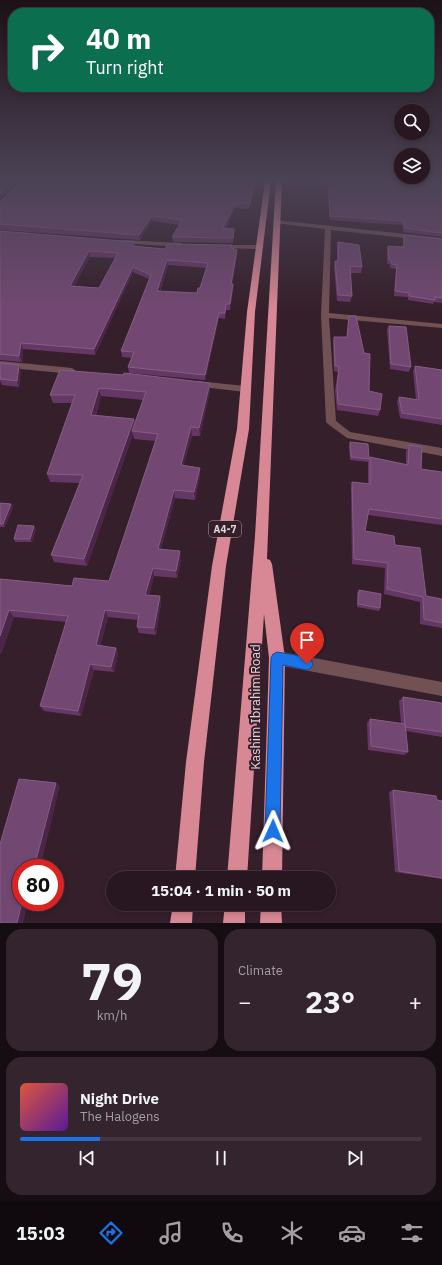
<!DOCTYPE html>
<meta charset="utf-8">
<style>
:root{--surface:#281720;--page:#34242d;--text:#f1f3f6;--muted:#a59fa5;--line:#44363e;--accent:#1a73e8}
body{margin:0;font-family:"IBM Plex Sans",sans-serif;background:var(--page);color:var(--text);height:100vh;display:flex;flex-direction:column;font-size:15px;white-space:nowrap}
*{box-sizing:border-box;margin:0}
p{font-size:13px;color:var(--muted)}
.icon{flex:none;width:22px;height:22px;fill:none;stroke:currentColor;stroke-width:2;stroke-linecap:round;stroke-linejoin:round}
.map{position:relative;height:923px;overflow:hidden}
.side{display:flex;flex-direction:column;gap:6px;padding:6px;background:#160d12;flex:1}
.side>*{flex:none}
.hud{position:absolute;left:8px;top:8px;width:426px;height:84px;border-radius:16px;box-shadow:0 2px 6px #0003,0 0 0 1px var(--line);background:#0b6e4f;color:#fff;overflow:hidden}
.controls{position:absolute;left:394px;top:104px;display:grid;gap:8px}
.controls a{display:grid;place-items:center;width:36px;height:36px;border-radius:50%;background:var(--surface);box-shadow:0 2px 6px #0003,0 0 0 1px var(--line);font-size:20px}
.speed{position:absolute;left:12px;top:859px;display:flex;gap:8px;font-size:20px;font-weight:700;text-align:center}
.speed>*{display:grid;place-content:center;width:52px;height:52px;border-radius:50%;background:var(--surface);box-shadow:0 2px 6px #0003,0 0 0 1px var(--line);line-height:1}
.speed .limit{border:6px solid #d22;background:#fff;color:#111}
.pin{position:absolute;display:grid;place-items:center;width:34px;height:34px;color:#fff;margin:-41px -17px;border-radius:50% 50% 50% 0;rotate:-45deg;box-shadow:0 0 4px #0007}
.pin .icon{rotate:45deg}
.me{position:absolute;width:44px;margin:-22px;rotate:1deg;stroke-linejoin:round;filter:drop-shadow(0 0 3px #0008)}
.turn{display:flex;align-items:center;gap:14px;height:84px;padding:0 12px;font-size:18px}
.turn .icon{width:52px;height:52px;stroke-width:2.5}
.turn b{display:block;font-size:28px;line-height:34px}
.big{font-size:30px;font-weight:700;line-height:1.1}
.side .widget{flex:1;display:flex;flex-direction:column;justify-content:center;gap:6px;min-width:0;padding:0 14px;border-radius:16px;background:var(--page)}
.side .dial{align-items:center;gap:0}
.dial b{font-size:52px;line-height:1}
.song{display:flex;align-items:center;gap:12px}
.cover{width:48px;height:48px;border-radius:6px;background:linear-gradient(135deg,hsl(10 70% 55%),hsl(270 70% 35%))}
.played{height:4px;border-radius:2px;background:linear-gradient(90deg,var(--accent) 20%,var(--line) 20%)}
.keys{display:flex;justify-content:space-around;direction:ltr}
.heat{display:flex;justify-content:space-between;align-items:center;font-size:22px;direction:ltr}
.side .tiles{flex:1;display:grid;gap:6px;grid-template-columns:1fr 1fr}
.widget:last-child{grid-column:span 2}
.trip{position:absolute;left:106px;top:871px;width:230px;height:40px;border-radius:20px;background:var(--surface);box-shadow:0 2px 6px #0003,0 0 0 1px var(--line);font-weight:700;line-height:40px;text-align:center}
.dock{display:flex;height:64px;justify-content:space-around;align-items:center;background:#10090d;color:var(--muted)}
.dock .icon{width:28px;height:28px}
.dock .selected{color:var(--accent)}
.dock b{font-size:18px;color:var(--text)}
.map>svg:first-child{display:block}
</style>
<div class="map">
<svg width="442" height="923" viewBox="0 0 442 923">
<rect width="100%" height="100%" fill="#351f2a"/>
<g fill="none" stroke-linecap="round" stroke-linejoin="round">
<!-- minor -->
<path fill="#725155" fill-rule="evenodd" d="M276 220 442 238V242L331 230 329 313 442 324V328L329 318 336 421 350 432 442 448V456L347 438 328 424 326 422 321 315 325 229 274 223 273 222Z
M123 240 181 243 184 245 181 247 121 243V241Z
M217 245H261L264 247 261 249 219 248 216 246Z
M0 361 72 368 76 371 72 374 0 367Z
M197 381 245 386 249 389 245 392 194 386 193 384 194 382Z
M277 651 442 682V696L277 665 272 663 270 658 272 653Z"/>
<!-- highway -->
<path fill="#d88894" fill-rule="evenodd" d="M265 181H271L255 312 249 429 226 566 204 762 195 878H175L186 762 212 566 237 429 247 312Z
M276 181H282L267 559 270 560 272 564 285 658 282 878H262L269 658 264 614 247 878H227L255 536Z
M173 904H193L192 923H170Z
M225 904H245V923H223Z
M261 904H281L282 923H260Z"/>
</g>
<!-- wall -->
<path fill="#653765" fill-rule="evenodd" d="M21 181H256L249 209 235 208 226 228 234 229 233 243 173 242 172 237 179 225 152 221 140 240 0 230V202Z
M327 181H416L442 184V237L403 232V225L330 220Z
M0 231 135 242 136 247 165 249H232L237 255 232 284H233V289L230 310H226L225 319 219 318 205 380 129 373 128 367 132 358 122 357 121 351 149 279 133 272 95 355 23 349 22 362 0 360ZM90 257 115 258 99 288 74 286ZM168 265 206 268 200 288 197 293 160 292Z
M404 235 442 239V303L434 302 433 304 408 300V297L394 296 396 269 390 268V264H387V250L388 246 403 247V239Z
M338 242 362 267 361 273H350L352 296 350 302 337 301 334 267 335 261H337V248Z
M349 316 369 391 380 410 378 416 337 410 335 391 338 372 334 371 333 342 334 337H347L348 321Z
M389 326 411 367 409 372 390 369 387 330Z
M0 363 21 371 19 387 2 385 0 381Z
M415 366 442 370V425L400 418 397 402 399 397 416 400 413 371Z
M60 370 210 383V391L200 436H192L183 466 200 476 195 500 175 498 161 549 181 559 177 578 154 576 149 595 160 596 161 603 156 635 139 633 137 627 138 620 108 617 100 646 116 648 118 654 114 672 94 670 81 716 44 711 40 706 66 622 14 617 1 654 0 653V579L72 586 109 581 155 441 134 439 133 434 87 566 54 562 51 555 80 483 50 482 47 474 72 403H53L50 395ZM101 396 143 400 135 424 134 419 96 415Z
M350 442 369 458 370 457 406 464V451L409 445 421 469 442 472V525L368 515 365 531 395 545 426 596 442 599V628L420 624V602L384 594 385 568 352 564 351 488 352 482 368 484V462L350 460 349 446Z
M0 503 11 504 13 507 5 527H0Z
M34 526 36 529 32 542H15L14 539Z
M359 590 380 608 379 611 357 607V593Z
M403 697 442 703V737L406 731 408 752 404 755 368 750 367 723 370 719 401 723 399 701Z
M393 790 442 801V879L395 872 389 792Z"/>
<!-- shaded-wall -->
<path fill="#4c2648" d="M11 181H17L0 200V193Z
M255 181H256L249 209 250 204Z
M236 203 235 208 223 233V228Z
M152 216V221L140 240 139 235Z
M135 242 136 247 132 246Z
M237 250V255L230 289 231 284Z
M89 251 90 257 72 291 70 286Z
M167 260 168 265 158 297 157 291Z
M133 267V272L95 355 94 349Z
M233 284V289L230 310V304Z
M226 304V310L225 319V313Z
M219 313V318L205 380V375Z
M21 343 23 349 22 362 19 356Z
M19 365 21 371 19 387 17 381Z
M210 383V391L200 436 199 428Z
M99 388 101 396 93 423 91 415Z
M134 419 135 427 132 431 133 434 87 566 84 559Z
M191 427 192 436 181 473V465Z
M200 468V476L195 500 194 492Z
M174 490 175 498 159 556 158 549Z
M11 504 13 507 5 527 3 524Z
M34 526 36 529 32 542 30 539Z
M180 551 181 559 177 578 176 571Z
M153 568 154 576 147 602 145 595Z
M160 596 161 603 156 635 154 628Z
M9 610 14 617 1 654 0 652V636Z
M105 610 108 617 99 652 96 645Z
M116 648 118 654 114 672 111 667Z
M90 664 94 670 81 716 78 711Z
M56 783 60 786 40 868H34Z
M22 902H28L23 923H17Z"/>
<!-- building -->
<path fill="#724872" stroke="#845e82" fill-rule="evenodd" d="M0 181H11L0 193Z
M21 181H255L250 204 236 203 223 228 234 229 233 238 172 237 182 220 152 216 139 235 0 224V202Z
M328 181H416L442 184V233L404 228V221L330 216Z
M0 231 135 242 132 246 165 249 168 244 232 245 231 248 237 250 231 284H233L230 304H226L225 313H219L205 375 128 367 134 352 121 351 151 275 133 267 94 349 21 343 19 356 0 354ZM89 251 118 253 99 288 70 286ZM167 260 208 263 200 288H198L197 293 157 291Z
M404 235 442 239V298L435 297V300L409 296V293L395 291 397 265 392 264 391 260H389L388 246 404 247Z
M338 242 359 245 362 267 350 266 352 296 338 295 335 261H338Z
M349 316H356L364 353 370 354 369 391 382 394 380 410 338 404 337 386 339 366H335L334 337H347Z
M389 326 406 327 411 367 391 364Z
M0 363 19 365 17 381 0 379 1 376H0Z
M415 366 442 370V419L402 413 399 397 419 400Z
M60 370 123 375 124 373 210 383 199 428 191 427 181 465 200 468 194 492 174 490 158 549 180 551 176 571 153 568 145 595 160 596 154 628 137 627 139 614 105 610 96 645 116 648 111 667 90 664 78 711 40 706 68 616 9 610 0 636V579L72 586 74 578 109 581 158 434 132 431 146 392 99 388 91 415 134 419 84 559 51 555 83 475 47 474 75 395H50Z
M350 442 368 444 369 459 351 457Z
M409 445 422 447 421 469 442 472V519L369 509 365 531 394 536 395 545 420 548 426 596 442 599V623L424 619 423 597 387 589 388 563 354 559 352 482 370 484V457L408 465Z
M0 503 11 504 3 524H0Z
M18 525 34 526 30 539H14Z
M359 590 381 594 380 608 358 604Z
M403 697 442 703V732L405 727Z
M370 719 405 724 408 752 371 746Z
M19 779 56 783 34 868H21V902H22L17 923H0V844Z
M393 790 436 796 437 800 442 801V878L399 871Z"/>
<!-- sky -->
<linearGradient id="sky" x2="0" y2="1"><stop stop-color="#1d1117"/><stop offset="0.58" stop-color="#4b4255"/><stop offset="1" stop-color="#4b4255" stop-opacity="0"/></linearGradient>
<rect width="442" height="310" fill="url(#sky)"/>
<!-- route -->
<path fill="#1a73e8" stroke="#114b97" d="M277 652 307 657 311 659 313 664 311 668 307 670 283 665 280 831 278 836 273 838 268 836 265 831 271 658 273 654Z"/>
<g text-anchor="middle" stroke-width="4" stroke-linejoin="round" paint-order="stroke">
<!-- shield labels -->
<rect fill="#351f2a" stroke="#af9ea6" stroke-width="1" x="209" y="521" width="32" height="16" rx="3"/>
<g font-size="10" font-weight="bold" fill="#e3d4db">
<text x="225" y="533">A4-7</text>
</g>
<!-- near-street labels -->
<g font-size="13" fill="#e3d4db" stroke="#351f2a">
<text transform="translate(255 707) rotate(-90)" y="5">Kashim Ibrahim Road</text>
</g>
</g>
</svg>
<div class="controls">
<a><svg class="icon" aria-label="search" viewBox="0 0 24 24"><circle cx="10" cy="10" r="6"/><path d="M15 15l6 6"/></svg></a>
<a><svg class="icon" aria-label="layers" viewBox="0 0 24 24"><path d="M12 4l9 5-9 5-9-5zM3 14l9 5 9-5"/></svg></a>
</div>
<div class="speed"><div class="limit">80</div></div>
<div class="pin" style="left:307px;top:664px;background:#d93025"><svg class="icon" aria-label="arrive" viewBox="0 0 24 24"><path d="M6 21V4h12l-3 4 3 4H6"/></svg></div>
<svg class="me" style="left:273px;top:831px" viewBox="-20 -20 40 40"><path d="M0-17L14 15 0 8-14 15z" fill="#1a73e8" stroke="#fff" stroke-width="4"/></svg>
<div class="trip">15:04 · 1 min · 50 m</div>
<div class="hud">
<div class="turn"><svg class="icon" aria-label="right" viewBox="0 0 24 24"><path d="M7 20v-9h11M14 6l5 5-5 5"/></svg><div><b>40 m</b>Turn right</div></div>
</div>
</div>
<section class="side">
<div class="tiles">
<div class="widget dial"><b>79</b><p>km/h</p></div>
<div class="widget"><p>Climate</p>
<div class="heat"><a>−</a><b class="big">23°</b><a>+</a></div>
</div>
<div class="widget">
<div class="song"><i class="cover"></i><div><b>Night Drive</b><p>The Halogens</p></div></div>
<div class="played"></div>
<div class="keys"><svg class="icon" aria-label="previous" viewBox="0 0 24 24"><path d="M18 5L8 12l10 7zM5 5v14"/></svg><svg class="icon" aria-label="pause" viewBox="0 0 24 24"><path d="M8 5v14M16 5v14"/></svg><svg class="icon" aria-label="next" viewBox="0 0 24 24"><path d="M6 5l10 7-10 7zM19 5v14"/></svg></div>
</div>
</div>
</section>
<nav class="dock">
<b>15:03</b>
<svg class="icon selected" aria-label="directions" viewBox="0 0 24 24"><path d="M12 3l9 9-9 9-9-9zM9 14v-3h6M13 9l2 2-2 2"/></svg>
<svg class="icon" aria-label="music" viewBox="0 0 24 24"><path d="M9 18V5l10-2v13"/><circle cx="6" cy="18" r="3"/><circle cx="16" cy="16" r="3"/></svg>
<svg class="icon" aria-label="phone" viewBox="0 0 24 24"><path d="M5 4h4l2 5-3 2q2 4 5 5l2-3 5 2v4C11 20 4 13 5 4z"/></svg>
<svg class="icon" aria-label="climate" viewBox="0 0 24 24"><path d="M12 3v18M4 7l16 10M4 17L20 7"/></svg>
<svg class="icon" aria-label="car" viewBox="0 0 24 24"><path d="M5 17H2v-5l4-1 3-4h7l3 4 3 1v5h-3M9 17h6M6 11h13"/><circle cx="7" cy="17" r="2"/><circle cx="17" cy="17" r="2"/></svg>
<svg class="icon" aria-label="filters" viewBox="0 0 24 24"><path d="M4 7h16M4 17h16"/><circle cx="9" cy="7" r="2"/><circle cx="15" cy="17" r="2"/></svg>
</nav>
